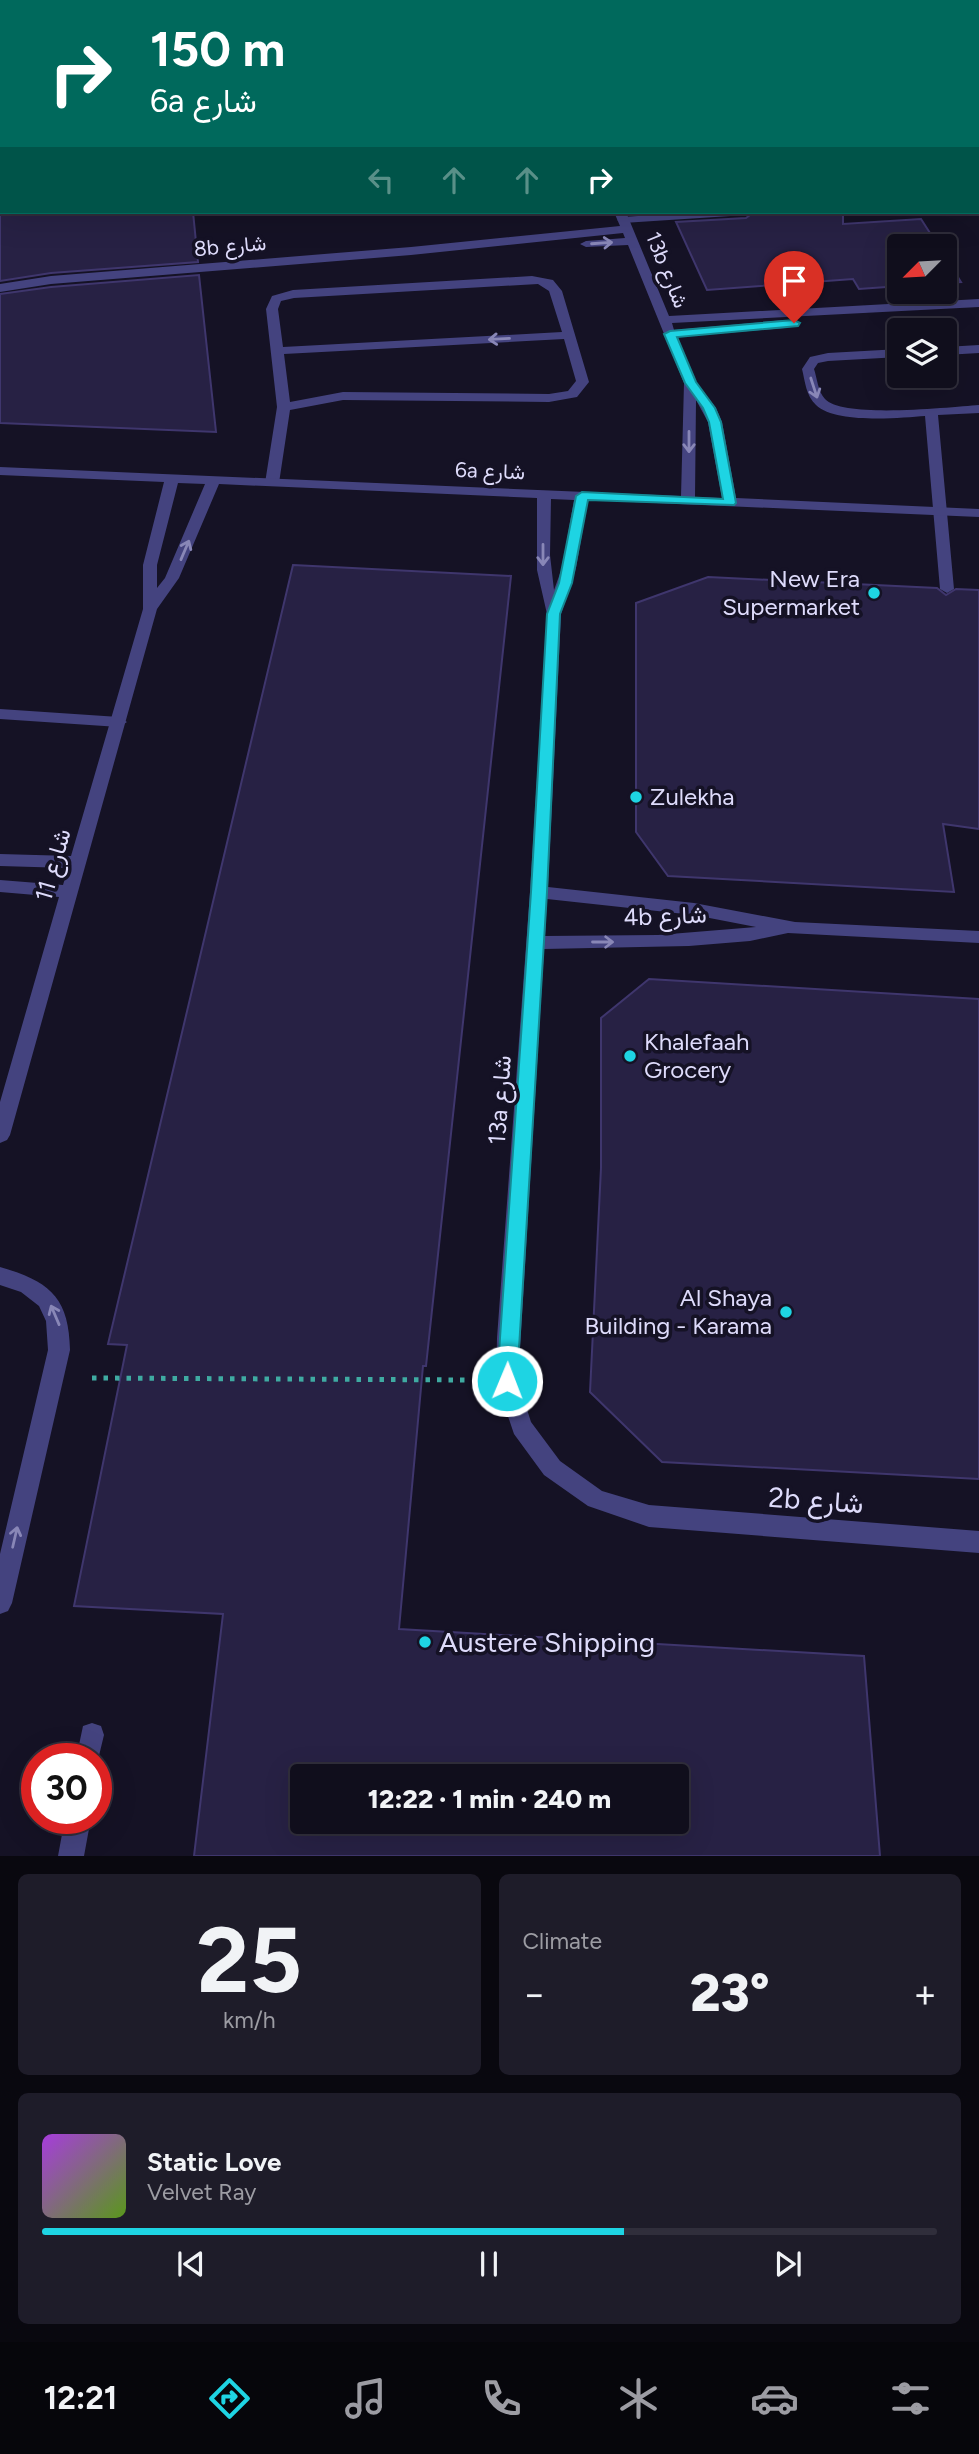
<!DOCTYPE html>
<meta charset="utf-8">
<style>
:root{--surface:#100e1c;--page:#1e1c29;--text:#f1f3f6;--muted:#9c9ca3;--line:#302e3b;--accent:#1ed4e3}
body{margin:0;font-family:Figtree,Vazirmatn,sans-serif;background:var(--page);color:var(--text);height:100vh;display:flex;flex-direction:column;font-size:26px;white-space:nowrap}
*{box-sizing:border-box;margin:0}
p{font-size:23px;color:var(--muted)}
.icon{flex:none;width:38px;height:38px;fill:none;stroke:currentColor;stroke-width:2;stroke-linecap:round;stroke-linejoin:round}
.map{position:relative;height:1856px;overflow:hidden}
.panel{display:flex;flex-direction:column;gap:18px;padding:18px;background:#09080f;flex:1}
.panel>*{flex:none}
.guide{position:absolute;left:0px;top:0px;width:980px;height:214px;box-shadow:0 7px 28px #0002,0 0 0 2px var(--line);background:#00695c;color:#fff;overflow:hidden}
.needle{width:46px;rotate:246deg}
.fabs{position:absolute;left:887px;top:234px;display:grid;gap:14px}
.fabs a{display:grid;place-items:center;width:70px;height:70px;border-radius:7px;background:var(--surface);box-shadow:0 7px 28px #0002,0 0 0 2px var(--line);font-size:35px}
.speed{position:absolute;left:21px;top:1743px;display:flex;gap:14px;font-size:35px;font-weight:700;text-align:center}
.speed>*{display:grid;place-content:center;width:91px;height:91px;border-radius:50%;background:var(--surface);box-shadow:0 7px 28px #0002,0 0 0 2px var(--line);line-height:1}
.speed .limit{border:10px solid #d22;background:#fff;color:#111}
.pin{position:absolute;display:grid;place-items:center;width:60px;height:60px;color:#fff;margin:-72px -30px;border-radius:50% 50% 50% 0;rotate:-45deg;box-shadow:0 0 7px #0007}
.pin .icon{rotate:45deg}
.me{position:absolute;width:77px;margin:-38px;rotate:1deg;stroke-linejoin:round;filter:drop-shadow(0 0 5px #0008)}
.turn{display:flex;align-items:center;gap:24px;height:147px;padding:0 35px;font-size:32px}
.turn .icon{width:91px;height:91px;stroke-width:2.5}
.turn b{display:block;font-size:49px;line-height:60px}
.lanes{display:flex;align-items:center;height:66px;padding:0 35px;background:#0003;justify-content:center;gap:35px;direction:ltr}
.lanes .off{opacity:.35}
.big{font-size:52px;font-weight:800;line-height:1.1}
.panel .tile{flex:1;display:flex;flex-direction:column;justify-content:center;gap:10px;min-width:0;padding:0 24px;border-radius:10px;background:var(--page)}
.panel .dial{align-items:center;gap:0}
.dial b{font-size:91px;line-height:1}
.song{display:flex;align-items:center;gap:21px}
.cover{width:84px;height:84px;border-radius:10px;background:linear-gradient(135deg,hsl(280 70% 55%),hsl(90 70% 35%))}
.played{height:7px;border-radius:4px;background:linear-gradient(90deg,var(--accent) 65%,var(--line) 65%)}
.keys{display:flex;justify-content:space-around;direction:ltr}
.heat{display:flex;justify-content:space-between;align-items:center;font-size:38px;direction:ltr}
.panel .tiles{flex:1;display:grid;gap:18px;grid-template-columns:1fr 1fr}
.tile:last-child{grid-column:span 2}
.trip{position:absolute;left:290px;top:1764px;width:399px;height:70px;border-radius:7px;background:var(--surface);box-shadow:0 7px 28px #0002,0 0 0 2px var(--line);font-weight:800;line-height:70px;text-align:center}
.menu{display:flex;height:112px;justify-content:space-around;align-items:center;background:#06060b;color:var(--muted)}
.menu .icon{width:49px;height:49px}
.menu .selected{color:var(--accent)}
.menu b{font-size:32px;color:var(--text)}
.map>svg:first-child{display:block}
</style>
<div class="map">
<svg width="979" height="1856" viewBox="0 0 979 1856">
<rect width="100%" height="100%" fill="#151225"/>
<!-- building -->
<path fill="#272144" stroke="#3f366d" stroke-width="2" fill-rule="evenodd" d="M0 212H193L198 262 51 273 0 281Z
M754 212H843V224L921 219 939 247H900V286L859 289 853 279 707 290 676 222 746 218Z
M945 256 961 282 945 283Z
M199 275 216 432 0 423V294L51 287Z
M293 565 511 576 426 1366H423L399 1629 864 1656 880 1856H194L223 1614 74 1606 127 1345 108 1344ZM303 1776H677V1822H303Z
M708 577 937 588 946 595 956 589 979 590V829L943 824 954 892 668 876 636 832V603Z
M649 979 979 999V1479L662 1462 590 1392 601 1168V1018Z"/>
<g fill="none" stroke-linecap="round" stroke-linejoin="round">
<!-- path -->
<path stroke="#3faba2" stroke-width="5" stroke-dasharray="4.5 7" stroke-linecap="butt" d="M92 1378 468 1380"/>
<!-- lane -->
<path fill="#44437f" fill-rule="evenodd" d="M241 0H278L239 2Z
M2 13V19L0 20V14Z
M978 14H979V20H978Z
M0 176H2V182H0Z
M978 193H979V199H978Z
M697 212H752L746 215 623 223 617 220 623 217Z
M532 276 553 280 562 291 589 382 577 397 549 402 343 400 290 410 279 483 277 486H267L265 483 277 407 266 309 272 296 293 290ZM538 284 549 291 562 332 283 347 278 309 281 301 294 298ZM564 339 576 381 568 391 549 394 343 392 290 402 284 354Z
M979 345V353L945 355V347Z
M900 349V357L828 361 818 363 814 369C817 378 818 392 825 399 843 419 951 407 979 405V413L938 415 954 589 947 593 940 589 925 416C899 418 836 424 816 405 806 396 805 381 802 369L810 357 828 353Z
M0 709 119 717 127 722 119 727 0 719Z
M0 1267C49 1281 69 1297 70 1350L12 1603 8 1611 0 1614V1554L48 1350 46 1321 39 1306 21 1292 0 1285Z
M92 1723 101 1726 104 1735 96 1768V1759H76L83 1726Z
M65 1818H91L84 1856H58Z"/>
<!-- street -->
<path fill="#44437f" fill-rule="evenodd" d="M527 0H537L538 2H528Z
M0 88H2L0 95Z
M978 93H979V99H978Z
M614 212H626L669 316 979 299V307L672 323 674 330 785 320 791 324 785 328 677 337 696 382 716 408 722 422 736 498 979 509V517L588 500 576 568 561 614 548 887 694 903 795 922 979 931V943L788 933 750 941 689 946 544 949 518 1381 531 1422 560 1461 602 1491 649 1505 979 1531V1553L649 1527 588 1506 544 1475 514 1434 496 1381 497 1338 530 892 547 614 537 570V498L219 484 179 578 157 609 10 1135 7 1140 0 1143V1102L59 897 0 892V880L63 885 68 868 0 866V854L71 856 143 609V565L164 482 0 475V467L681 496 684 383 628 245 586 247 580 244 586 241 625 238 623 233 411 255 51 284 0 292V284L51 276 411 247 620 226ZM696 400 708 422 722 498 695 497ZM178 483 205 484 165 578 157 588V565ZM551 499 574 500 562 568 554 590 550 555ZM547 899 694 915 756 927 658 935 545 936Z"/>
</g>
<!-- one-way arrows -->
<defs><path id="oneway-shaft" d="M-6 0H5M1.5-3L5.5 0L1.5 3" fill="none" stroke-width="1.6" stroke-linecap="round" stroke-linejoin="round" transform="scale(1.75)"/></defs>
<g stroke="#8987b7">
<use href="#oneway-shaft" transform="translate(602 243) rotate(-4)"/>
<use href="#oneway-shaft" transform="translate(499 339) rotate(177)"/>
<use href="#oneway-shaft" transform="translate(814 388) rotate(72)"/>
<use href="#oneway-shaft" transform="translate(689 442) rotate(90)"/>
<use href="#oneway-shaft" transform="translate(185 550) rotate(-67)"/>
<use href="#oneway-shaft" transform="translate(543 555) rotate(90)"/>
<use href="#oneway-shaft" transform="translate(603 942)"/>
<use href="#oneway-shaft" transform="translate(55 1315) rotate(-113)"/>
<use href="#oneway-shaft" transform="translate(15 1537) rotate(-77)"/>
</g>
<!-- route -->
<path fill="#1ed4e3" stroke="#148a94" stroke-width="2" d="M794 320 800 323 798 326 677 337 696 382 715 408 721 422 736 503 734 505 588 500 572 583 560 614 547 892 517 1381 514 1387 507 1389 500 1387 497 1381 531 892 547 614 559 583 576 496 582 492 723 499 709 422 703 408 685 383 664 334 670 331Z"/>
<!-- markers -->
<g fill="#1ed4e3" stroke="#151225" stroke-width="2.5">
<circle cx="874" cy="593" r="7"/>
<circle cx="636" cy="797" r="7"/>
<circle cx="630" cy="1056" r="7"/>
<circle cx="786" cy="1312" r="7"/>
<circle cx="425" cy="1642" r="7"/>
</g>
<g text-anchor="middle" stroke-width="7" stroke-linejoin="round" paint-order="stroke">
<!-- far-street labels -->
<g font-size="21" fill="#dedbfb" stroke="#151225">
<text transform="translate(230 246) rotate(-5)" y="7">8b شارع</text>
<text transform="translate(667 270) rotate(68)" y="7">13b شارع</text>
<text transform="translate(490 471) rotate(2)" y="7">6a شارع</text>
</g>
<!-- poi labels -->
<g font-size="24" fill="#dedbfb" stroke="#151225" text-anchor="end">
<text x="860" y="587">New Era<tspan x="860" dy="28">Supermarket</tspan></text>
<text x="650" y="805" text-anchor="start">Zulekha</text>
<text x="644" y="1050" text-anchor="start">Khalefaah<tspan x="644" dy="28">Grocery</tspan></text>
<text x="772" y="1306">Al Shaya<tspan x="772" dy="28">Building - Karama</tspan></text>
</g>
<!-- street labels -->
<g font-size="24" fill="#dedbfb" stroke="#151225">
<text transform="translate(53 865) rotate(-74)" y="8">شارع 11</text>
<text transform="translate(665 916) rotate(-2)" y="8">4b شارع</text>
<text transform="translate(500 1100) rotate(-86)" y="8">13a شارع</text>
</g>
<!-- near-street labels -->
<g font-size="28" fill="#dedbfb" stroke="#151225">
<text transform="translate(816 1500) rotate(4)" y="10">2b شارع</text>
</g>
<!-- near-poi labels -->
<g font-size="28" fill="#dedbfb" stroke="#151225" text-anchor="start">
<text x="439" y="1652">Austere Shipping</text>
</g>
</g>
</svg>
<div class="fabs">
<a><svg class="needle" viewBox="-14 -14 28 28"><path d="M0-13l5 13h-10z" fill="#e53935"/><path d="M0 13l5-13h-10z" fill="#9c9ca3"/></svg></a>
<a><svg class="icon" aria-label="layers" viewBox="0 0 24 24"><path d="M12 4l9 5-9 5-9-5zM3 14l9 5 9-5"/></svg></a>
</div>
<div class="speed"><div class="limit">30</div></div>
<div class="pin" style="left:794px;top:323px;background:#d93025"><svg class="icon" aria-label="arrive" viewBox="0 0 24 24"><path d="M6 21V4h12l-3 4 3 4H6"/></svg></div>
<svg class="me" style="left:507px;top:1381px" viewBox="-20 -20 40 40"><circle r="17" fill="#1ed4e3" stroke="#fff" stroke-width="3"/><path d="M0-11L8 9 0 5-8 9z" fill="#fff"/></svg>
<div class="trip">12:22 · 1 min · 240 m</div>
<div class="guide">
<div class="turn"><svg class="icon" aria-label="right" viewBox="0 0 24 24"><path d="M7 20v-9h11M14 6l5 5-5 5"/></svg><div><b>150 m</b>6a شارع</div></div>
<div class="lanes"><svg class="icon off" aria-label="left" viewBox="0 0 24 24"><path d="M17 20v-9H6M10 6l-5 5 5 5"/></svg><svg class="icon off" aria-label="ahead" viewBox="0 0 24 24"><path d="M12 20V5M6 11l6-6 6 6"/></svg><svg class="icon off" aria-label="ahead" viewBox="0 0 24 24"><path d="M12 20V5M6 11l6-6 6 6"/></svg><svg class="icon" aria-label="right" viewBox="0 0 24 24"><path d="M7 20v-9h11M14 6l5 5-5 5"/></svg></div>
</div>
</div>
<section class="panel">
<div class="tiles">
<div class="tile dial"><b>25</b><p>km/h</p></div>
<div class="tile"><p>Climate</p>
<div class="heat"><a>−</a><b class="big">23°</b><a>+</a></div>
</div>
<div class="tile">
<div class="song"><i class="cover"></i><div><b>Static Love</b><p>Velvet Ray</p></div></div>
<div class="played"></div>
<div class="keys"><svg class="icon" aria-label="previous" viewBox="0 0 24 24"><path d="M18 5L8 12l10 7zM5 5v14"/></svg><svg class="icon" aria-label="pause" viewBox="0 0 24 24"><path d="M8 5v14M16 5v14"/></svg><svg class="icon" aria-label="next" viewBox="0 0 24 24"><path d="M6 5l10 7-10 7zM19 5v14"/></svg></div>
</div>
</div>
</section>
<nav class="menu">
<b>12:21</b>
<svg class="icon selected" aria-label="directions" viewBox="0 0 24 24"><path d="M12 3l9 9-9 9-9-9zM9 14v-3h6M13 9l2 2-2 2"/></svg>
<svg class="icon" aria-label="music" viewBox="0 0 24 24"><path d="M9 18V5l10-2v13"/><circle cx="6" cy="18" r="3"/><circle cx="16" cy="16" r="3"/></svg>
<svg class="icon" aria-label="phone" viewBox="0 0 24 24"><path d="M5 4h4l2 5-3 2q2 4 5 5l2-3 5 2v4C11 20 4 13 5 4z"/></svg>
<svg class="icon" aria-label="climate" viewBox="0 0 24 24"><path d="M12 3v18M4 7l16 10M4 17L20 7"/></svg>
<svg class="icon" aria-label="car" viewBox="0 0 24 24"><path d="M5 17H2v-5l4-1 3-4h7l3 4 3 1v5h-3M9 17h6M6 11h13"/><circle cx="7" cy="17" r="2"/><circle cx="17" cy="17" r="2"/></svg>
<svg class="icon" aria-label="filters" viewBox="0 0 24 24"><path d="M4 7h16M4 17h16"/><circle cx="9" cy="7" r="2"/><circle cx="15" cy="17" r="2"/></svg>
</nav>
